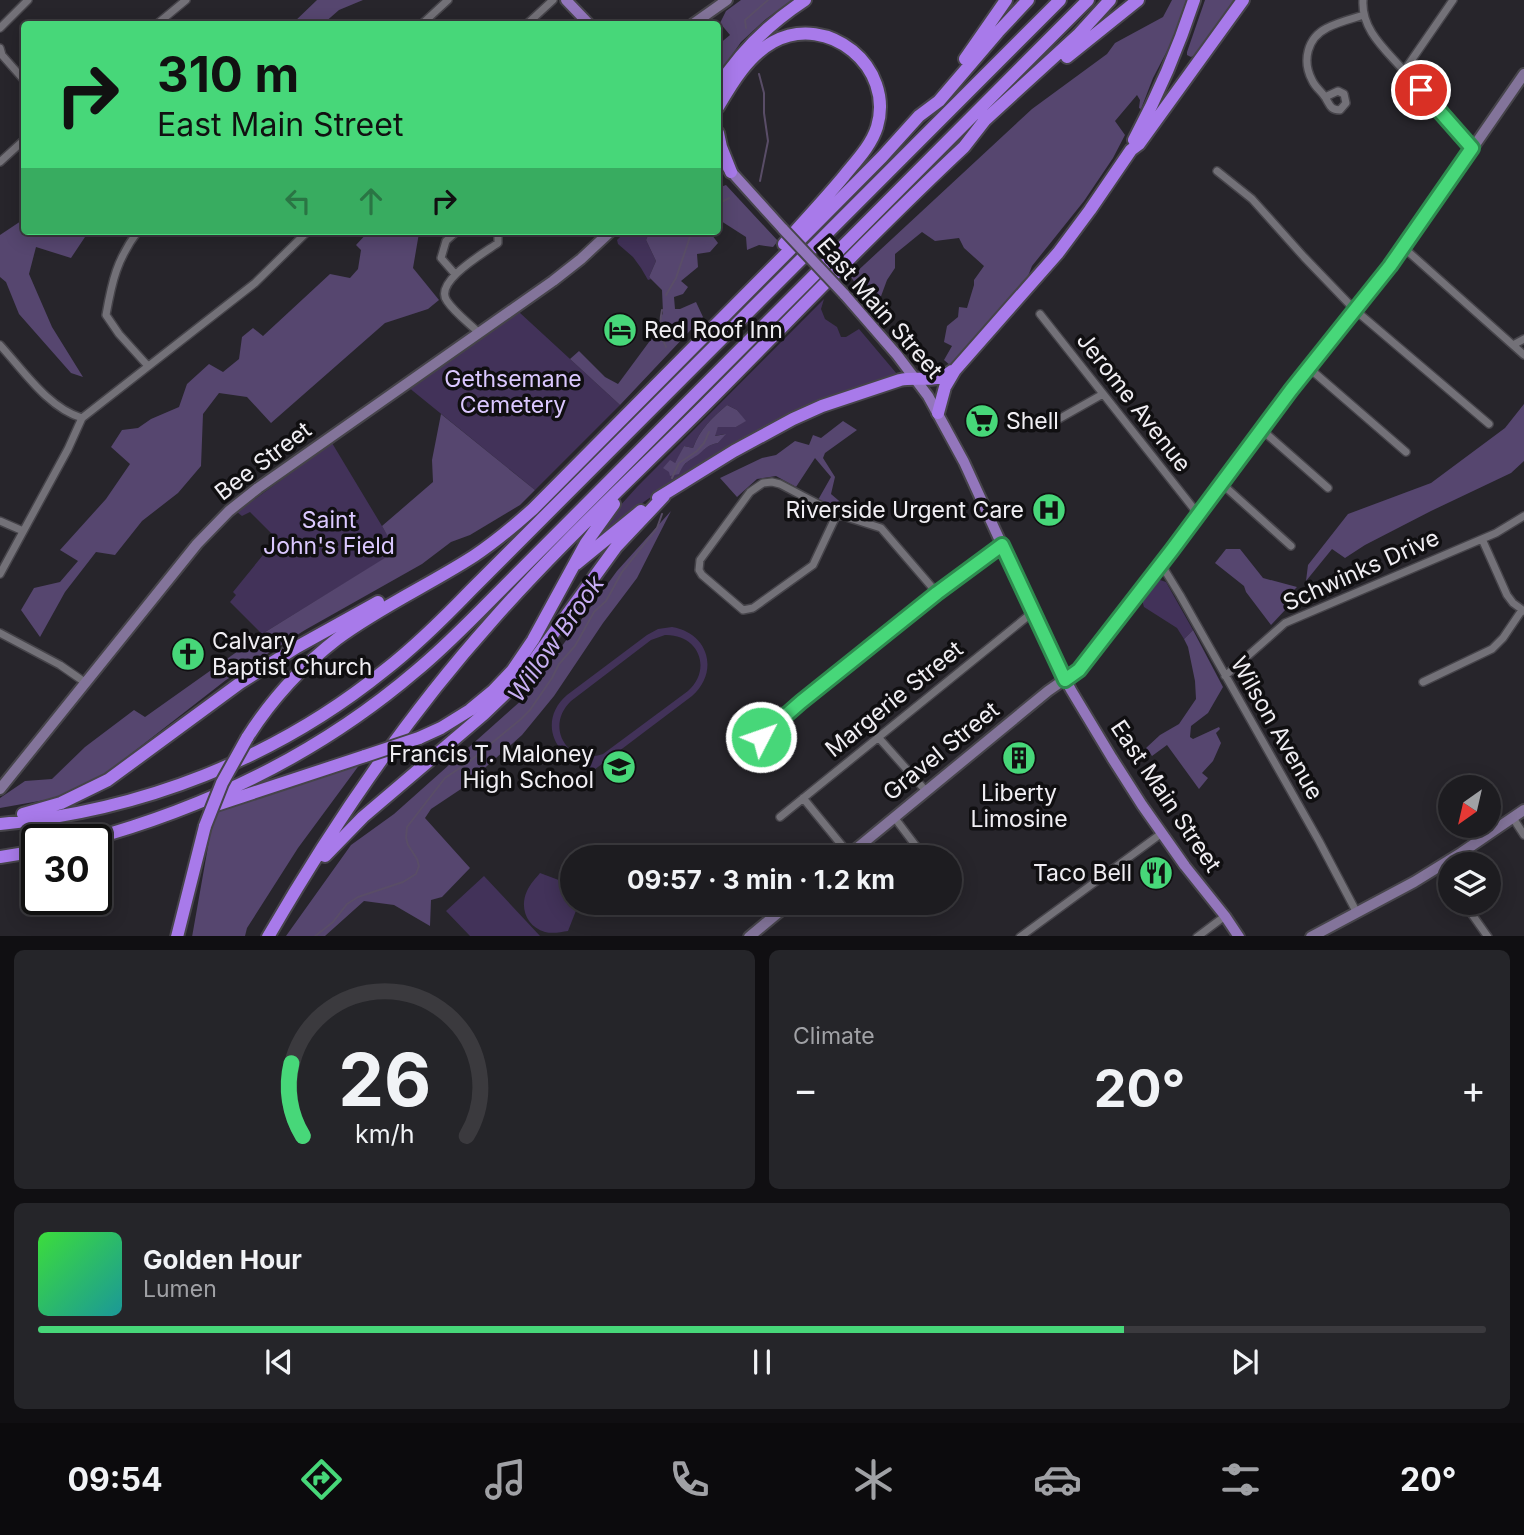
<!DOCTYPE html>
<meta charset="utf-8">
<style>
:root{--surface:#1d1c20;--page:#252529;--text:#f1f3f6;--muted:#a0a1a5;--line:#3b3a3e;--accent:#47d779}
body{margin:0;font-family:Inter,sans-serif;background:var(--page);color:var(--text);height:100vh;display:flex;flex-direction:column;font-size:26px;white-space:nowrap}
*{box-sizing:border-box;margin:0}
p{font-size:23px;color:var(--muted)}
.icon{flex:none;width:38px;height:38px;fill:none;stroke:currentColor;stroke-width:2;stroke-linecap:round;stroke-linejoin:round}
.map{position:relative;height:936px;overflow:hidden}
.side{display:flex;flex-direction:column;gap:14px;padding:14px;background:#100f12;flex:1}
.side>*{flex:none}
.guide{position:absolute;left:21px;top:21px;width:700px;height:214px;border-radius:7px;box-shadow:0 4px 18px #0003,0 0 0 2px var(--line);background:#47d779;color:#111;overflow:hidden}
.needle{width:46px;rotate:214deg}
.fabs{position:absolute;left:1438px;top:775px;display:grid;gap:14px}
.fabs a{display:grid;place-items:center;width:63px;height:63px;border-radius:50%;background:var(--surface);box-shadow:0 4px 18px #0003,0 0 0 2px var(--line);font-size:35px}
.speed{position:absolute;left:21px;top:824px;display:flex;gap:14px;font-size:35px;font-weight:700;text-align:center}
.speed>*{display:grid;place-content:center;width:91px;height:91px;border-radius:50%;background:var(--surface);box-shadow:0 4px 18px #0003,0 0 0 2px var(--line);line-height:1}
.speed .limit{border:4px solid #111;border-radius:10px;background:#fff;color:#111}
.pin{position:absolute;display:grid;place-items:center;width:60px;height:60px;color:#fff;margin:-30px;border:4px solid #fff;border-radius:50%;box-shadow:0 2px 7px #0007}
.me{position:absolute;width:77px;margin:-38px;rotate:49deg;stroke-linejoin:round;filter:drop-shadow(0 0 5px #0008)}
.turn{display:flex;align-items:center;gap:24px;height:147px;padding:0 21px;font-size:32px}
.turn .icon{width:91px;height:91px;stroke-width:2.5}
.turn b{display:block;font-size:49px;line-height:60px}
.lanes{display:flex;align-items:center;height:66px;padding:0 21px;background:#0003;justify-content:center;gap:35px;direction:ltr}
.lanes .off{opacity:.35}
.big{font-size:52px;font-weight:700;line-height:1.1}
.side .card{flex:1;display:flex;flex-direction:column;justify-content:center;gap:10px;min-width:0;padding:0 24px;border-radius:10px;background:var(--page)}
.side .dial{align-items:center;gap:0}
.dial svg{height:182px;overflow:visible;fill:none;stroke:var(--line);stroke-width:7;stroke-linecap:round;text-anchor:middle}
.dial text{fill:var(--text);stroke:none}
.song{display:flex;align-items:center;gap:21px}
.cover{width:84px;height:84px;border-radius:10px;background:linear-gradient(135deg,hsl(120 70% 55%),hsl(180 70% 35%))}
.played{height:7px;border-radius:4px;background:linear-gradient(90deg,var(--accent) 75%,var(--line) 75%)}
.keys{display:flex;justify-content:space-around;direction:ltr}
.heat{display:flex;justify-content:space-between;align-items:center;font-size:38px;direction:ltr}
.side .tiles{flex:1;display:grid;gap:14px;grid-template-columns:1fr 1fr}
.card:last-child{grid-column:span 2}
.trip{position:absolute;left:560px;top:845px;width:402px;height:70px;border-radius:35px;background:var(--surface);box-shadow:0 4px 18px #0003,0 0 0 2px var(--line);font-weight:700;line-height:70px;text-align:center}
.tabs{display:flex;height:112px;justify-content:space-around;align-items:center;background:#0c0b0d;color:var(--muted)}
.tabs .icon{width:49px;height:49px}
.tabs .selected{color:var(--accent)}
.tabs b{font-size:32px;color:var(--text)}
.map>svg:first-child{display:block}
</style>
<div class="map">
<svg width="1524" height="937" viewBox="0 0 1524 937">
<rect width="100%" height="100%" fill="#27252b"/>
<!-- green -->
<path fill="#423259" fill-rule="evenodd" d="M626 231H650L646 240 656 261 649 277 651 279 648 280 641 268 633 257 618 244 617 240Z
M824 299 821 309 825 319 837 327 841 337H846L859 329 897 374 895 377 871 385 667 486 645 501 600 539 597 538 618 508 637 487ZM727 405 737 410 745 421 736 427H718L714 436 725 434 718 443C708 445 706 448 698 454 689 461 687 461 680 470L669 472 679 457 684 446 693 448C700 429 712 418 727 405Z
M519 312 620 405 535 490 408 387Z
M332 443 397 551 262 634 230 602 236 595 233 592 263 555 280 542 250 512 242 516 237 512Z
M1160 580 1166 582 1193 630 1184 639 1177 628 1144 607C1139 596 1150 584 1160 580Z
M672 627C708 633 720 671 692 696L590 773 586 768 590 764C553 759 538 720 567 695L647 635 658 629ZM665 635C698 634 713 668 688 691L603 754C568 766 544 727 571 701L651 640Z
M540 873 572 885V903H579L568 931C561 932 553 934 545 932 527 927 519 908 527 891 530 884 536 878 540 873Z
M484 876 540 936H470L446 911Z"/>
<!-- forest -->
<path fill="#56466f" d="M317 0H363L339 10 323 24H292Z
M741 0H792L766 19 741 42 718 75V45L730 35 720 23 726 11Z
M1172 0H1189L1179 28 1153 78 1141 109 1139 108 1140 100 1137 95 1115 121 1125 135 1113 158 1084 201 1032 266 1023 289 951 366 944 360 952 346 944 342 947 326 958 317 959 307 967 308 974 285V280L984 266 964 248 959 238 935 241 922 232 895 254V268L887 280 880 299 869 304 851 277 1032 109 1107 54 1115 43 1163 17Z
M1205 0H1239L1197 54 1191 57 1187 55V52Z
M726 185 778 241 773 247 759 245 747 250 746 237 721 221 718 226V188Z
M24 219V231H89L71 258 36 247 29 274 52 327 83 377 71 373 19 314 6 282 0 277V235Z
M369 231H421L419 233 413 268 439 300 428 309 385 323 271 423 247 397 219 393 203 414 201 466 178 493 142 521 115 555 96 552 65 592 40 637 21 610 34 588 60 582 78 561 60 550 106 499 130 464 111 447 122 430 138 428 151 419 179 407 187 384 209 364 223 372 239 359 242 337 253 328 263 336 330 274 350 278 358 269 361 250 356 245Z
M650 231H715L712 235 718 243 710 252 697 254 698 267 681 281 688 287 683 294 674 297 675 309H680L696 302 703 317 620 405 570 359 579 351 605 377 618 384 652 338 663 313 662 290 649 277 656 261 646 240Z
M1524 404V461L1511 473 1431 511 1365 545 1345 558 1332 549 1306 581 1308 565 1348 514 1431 483 1505 428Z
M727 405 737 410 746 421 736 427H718L715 436 726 434 718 443C708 445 706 448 699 454 688 462 685 461 679 474L670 476 669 472 663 468 670 460 675 463 684 446 693 448C700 429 712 418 727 405Z
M441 414 535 490 520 505 470 535 451 542 422 564 305 630 226 680 105 774 56 798 0 808V798L25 781 52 779 85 747 134 710 145 717 262 634 396 551 382 526 433 482 432 460Z
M843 421 857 430 825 453 823 458 835 477 831 494 845 506 843 511 838 510 818 500 831 477 815 458 796 487 776 476 757 479 737 497 720 478 762 458 776 455 795 441 809 445 813 435 821 438Z
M671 511 637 578 603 623 554 696 522 735 461 789 431 809 425 818 470 868 442 897 431 900 430 926 394 905 364 901 325 936H286L351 845 394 814 523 699 617 571Z
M1226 549H1240L1263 578 1297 587 1284 600 1286 609 1271 625 1246 592 1244 586 1215 563Z
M1193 630 1223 687 1208 713 1191 726 1190 737 1193 739 1219 727 1220 729 1216 733 1221 743 1213 761 1202 773 1208 778 1199 789 1167 745 1152 756 1146 748 1160 735 1179 724 1196 699 1195 681 1188 647 1184 639Z
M360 764 298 848 247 928 245 936 192 937 212 824 217 810Z"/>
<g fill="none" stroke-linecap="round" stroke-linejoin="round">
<!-- stream -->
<path stroke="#594d67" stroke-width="2" d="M746 28 745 20 768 0
M759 74 764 93V113L768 141 760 181
M718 204 729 198
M666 295 676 278 692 231
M662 310C659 324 660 334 666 347
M672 478 679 463 697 451 704 443 709 432
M314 937 333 922 347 904 358 897 403 882 416 874 419 866 417 859 408 845 406 838 407 827 445 778 470 761 521 719 530 710 552 678 559 664 575 646 594 612 606 601 622 572 657 528 662 514"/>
<!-- street casing -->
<g stroke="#46444a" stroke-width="10">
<path id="street" d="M1363 0C1361 30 1386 50 1404 71L1453 0
M157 24 186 0
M422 24 448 0
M527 24 553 0
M0 28 28 0
M0 48 2 55 24 80
M1404 71 1472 148
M1325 97 1338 91 1344 94 1346 103 1340 110C1330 110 1330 105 1325 97 1321 91 1315 87 1312 80 1302 61 1307 38 1327 28 1338 22 1351 19 1364 15
M0 162 24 140
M1217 171 1252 199 1304 257 1355 310 1489 424
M138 231C117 259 112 281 106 315L119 334 148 366
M1404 248 1524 355
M455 274 441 258 446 241 457 231
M1040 314 1198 514
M479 333C469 323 455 313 447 301 433 282 484 253 498 243V231
M0 345C23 370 48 408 82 418
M1513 345 1524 339
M1309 368 1406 452
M1057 420 1103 394
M1262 430 1328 488
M772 482 780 484 837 514 813 565 753 608 743 610 702 575 699 570 700 560 750 492 763 483Z
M1221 483 1291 546
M837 514 881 528 937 593
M0 521 23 531
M1482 539 1507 595 1513 603 1524 611
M1161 564 1180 595 1319 841 1357 913
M0 574 68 449 82 418 255 283 308 231
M0 633 60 665 86 683
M1225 676 1285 623 1496 533 1524 516
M1423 682 1492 649 1503 638 1522 610
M792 709C781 712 742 720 756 736H763C839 668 920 606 1002 545
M878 737 926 791
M803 798 849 854
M780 817 1033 612
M894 817 925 858
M1513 818 1524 835
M1440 866 1451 883
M1464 903 1488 937
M1020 937 1162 833
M1197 937 1225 916"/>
</g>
<!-- secondary casing -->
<g stroke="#46444a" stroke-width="14">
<path id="secondary" d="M693 24 727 0
M0 789 197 544 229 511 258 488 553 281 581 259 611 231
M845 858 1048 691 1078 670 1161 564 1291 390 1398 256 1524 74
M749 937 790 903
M1311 937 1414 882 1461 853 1524 810"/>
</g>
<!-- primary casing -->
<g stroke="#46444a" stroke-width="14">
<path id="primary" d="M566 0 589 24
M718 157 783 229
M844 294 897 355 928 396 964 462 1049 648 1071 690 1112 758 1142 805 1185 866 1225 916 1239 937"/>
</g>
<!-- highway casing -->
<g stroke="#46444a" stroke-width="16">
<path id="highway" d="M1067 57 1138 0
M965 59 1006 0
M718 87C740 52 770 23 805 0
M718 107C732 83 748 56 773 42 828 12 895 67 877 127 871 146 856 161 844 176 825 199 804 221 784 244
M718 133 721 147 731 172
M1134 140C1158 95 1178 49 1194 0
M938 413 945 387 955 370 1058 253 1090 210 1131 150 1139 144 1243 0
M658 498 734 451 793 419 822 406 900 380C918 376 936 384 952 371
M576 564 641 511
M247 738C271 700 301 667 337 639 380 607 429 585 474 556 495 542 514 526 533 509L882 157 919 116 939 101 998 32 1028 0
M419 738 441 728 470 710 493 691 512 671 533 640 586 543 614 504
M210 807 365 756
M23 814 61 803 108 780 240 683 297 647 378 602
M0 824C141 811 275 759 385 670 416 646 444 618 471 590L1060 0
M88 840C209 807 320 753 416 671 438 653 458 633 478 613L1088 0
M325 856 363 817 484 714 509 690 529 667 616 547 664 496
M0 857 37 851
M177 937 205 826
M268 937C333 825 406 717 492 621 559 545 633 477 704 406 791 319 875 230 964 147L985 120 1078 35 1110 0"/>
</g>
<!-- street -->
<use href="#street" stroke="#737178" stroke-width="7"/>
<!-- secondary -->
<use href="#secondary" stroke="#83749a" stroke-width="10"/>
<!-- primary -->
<use href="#primary" stroke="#9376bc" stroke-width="10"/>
<!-- highway -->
<use href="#highway" stroke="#a87aea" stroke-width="12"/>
<!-- primary-bridge casing -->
<g stroke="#46444a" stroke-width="14" stroke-linecap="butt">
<path id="primary-bridge" d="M783 229 844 294"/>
</g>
<!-- highway-bridge casing -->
<g stroke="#46444a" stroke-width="16" stroke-linecap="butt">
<path id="highway-bridge" d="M365 756 419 738
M205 826 222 783 247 738"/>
</g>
<!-- primary-bridge -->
<use href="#primary-bridge" stroke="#9376bc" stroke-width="10"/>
<!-- highway-bridge -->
<use href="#highway-bridge" stroke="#a87aea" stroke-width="12"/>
</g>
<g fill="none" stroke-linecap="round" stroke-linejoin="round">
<!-- route casing -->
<g stroke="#2e8c4f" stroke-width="18">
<path id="route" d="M761 737 801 702 937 593 1002 545 1065 680 1079 670 1172 550 1291 390 1390 266 1472 148 1421 90"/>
</g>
<!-- route -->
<use href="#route" stroke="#47d779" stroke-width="12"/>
</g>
<!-- icons -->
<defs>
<g id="hotel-disc" transform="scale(1.75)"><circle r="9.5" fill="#47d779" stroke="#100f11"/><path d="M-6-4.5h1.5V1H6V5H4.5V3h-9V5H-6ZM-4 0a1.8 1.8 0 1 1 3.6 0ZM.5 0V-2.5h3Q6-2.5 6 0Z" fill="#111"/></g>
<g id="supermarket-disc" transform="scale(1.75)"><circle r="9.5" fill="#47d779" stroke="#100f11"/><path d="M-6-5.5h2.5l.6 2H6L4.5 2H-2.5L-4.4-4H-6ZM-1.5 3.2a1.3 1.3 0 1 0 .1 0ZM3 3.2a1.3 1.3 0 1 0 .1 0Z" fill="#111"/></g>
<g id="hospital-disc" transform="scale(1.75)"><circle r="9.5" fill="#47d779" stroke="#100f11"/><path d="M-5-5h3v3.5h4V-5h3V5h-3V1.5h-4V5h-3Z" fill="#111"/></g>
<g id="church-disc" transform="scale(1.75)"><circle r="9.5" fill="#47d779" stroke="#100f11"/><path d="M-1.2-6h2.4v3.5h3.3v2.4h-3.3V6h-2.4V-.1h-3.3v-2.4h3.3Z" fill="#111"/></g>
<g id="building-disc" transform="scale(1.75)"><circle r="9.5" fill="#47d779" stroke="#100f11"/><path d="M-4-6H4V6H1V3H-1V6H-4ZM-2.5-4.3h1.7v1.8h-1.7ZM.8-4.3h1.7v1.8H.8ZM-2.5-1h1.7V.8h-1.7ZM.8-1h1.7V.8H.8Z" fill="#111"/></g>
<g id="school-disc" transform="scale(1.75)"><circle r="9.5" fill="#47d779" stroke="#100f11"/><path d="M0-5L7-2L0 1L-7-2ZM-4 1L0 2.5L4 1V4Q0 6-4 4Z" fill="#111"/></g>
<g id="restaurant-disc" transform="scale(1.75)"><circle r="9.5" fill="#47d779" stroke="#100f11"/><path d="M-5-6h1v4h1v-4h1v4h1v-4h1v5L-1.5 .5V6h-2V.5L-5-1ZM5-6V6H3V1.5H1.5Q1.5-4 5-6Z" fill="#111"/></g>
</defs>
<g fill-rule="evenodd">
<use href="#hotel-disc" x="620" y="330"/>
<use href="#supermarket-disc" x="982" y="421"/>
<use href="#hospital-disc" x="1049" y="510"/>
<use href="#church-disc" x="188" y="654"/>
<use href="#building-disc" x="1019" y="758"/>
<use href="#school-disc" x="619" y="767"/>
<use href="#restaurant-disc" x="1156" y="873"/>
</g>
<g text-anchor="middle" stroke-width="7" stroke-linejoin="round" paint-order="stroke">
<!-- street labels -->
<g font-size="23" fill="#f0eef3" stroke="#100f11">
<text transform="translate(880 308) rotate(49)" y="8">East Main Street</text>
<text transform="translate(1134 402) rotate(52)" y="8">Jerome Avenue</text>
<text transform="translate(263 461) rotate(-37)" y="8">Bee Street</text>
<text transform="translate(1361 570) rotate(-24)" y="8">Schwinks Drive</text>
<text transform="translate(894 699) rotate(-39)" y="8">Margerie Street</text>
<text transform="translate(1277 728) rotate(60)" y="8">Wilson Avenue</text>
<text transform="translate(941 751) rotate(-39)" y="8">Gravel Street</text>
<text transform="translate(1166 796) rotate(56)" y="8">East Main Street</text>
</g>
<!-- poi labels -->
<g font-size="23" fill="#f0eef3" stroke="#100f11" text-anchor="start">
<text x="644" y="338">Red Roof Inn</text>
<text x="1006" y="429">Shell</text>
<text x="1024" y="518" text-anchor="end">Riverside Urgent Care</text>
<text x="212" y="649">Calvary<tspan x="212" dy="26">Baptist Church</tspan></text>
<text x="594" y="762" text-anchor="end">Francis T. Maloney<tspan x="594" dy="26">High School</tspan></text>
<text x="1019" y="801" text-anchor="middle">Liberty<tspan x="1019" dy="26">Limosine</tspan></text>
<text x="1132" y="881" text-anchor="end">Taco Bell</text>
</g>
<!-- park labels -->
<g font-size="23" fill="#dbc8ff" stroke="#100f11">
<text x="513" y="387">Gethsemane<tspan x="513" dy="26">Cemetery</tspan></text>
<text x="329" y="528">Saint<tspan x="329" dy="26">John's Field</tspan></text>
</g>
<!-- water labels -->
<g font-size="24" font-style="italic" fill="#c8aff3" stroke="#100f11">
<text transform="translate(556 639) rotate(-55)" y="8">Willow Brook</text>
</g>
</g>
</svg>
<div class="fabs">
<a><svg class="needle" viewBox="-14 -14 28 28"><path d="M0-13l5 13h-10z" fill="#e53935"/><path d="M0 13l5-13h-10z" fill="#a0a1a5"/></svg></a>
<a><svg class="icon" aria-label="layers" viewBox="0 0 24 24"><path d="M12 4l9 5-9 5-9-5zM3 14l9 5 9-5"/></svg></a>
</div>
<div class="speed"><div class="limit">30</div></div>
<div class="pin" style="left:1421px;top:90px;background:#d93025"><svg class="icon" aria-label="arrive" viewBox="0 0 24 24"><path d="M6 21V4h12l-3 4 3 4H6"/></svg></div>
<svg class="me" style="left:761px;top:737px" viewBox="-20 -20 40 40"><circle r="17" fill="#47d779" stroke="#fff" stroke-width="3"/><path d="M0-11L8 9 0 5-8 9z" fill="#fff"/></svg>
<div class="trip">09:57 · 3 min · 1.2 km</div>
<div class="guide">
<div class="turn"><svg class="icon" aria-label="right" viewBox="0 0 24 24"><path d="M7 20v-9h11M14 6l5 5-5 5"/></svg><div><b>310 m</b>East Main Street</div></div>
<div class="lanes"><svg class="icon off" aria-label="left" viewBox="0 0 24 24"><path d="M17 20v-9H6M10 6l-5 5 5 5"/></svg><svg class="icon off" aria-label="ahead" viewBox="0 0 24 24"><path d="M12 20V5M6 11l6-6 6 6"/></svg><svg class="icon" aria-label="right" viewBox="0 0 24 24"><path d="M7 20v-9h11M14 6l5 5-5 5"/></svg></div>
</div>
</div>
<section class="side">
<div class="tiles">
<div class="card dial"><svg viewBox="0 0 100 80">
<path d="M14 69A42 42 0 1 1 86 69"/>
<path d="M14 69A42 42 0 0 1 9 37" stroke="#47d779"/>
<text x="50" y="56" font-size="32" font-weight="700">26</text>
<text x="50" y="72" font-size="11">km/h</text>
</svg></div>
<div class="card"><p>Climate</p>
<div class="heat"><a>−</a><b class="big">20°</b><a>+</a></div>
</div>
<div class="card">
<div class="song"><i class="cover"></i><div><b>Golden Hour</b><p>Lumen</p></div></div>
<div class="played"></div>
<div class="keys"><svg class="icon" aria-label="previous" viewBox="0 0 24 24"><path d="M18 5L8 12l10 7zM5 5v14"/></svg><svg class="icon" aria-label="pause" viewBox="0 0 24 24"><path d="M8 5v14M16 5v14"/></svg><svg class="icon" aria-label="next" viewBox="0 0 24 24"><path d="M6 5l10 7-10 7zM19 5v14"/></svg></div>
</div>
</div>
</section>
<nav class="tabs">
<b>09:54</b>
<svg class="icon selected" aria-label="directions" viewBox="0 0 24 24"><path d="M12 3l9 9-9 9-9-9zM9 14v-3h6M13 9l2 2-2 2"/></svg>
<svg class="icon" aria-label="music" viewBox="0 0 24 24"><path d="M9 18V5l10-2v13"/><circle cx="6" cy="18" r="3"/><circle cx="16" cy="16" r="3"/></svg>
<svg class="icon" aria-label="phone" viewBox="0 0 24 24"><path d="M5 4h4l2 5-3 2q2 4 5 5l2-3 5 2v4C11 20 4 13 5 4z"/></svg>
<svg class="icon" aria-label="climate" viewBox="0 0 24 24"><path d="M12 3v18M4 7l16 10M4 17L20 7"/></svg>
<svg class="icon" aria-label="car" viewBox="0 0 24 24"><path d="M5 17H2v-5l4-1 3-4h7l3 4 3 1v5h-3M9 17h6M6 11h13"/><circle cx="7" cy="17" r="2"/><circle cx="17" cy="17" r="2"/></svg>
<svg class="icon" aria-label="filters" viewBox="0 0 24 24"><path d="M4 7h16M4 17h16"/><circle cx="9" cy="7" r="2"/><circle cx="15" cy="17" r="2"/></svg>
<b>20°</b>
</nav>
